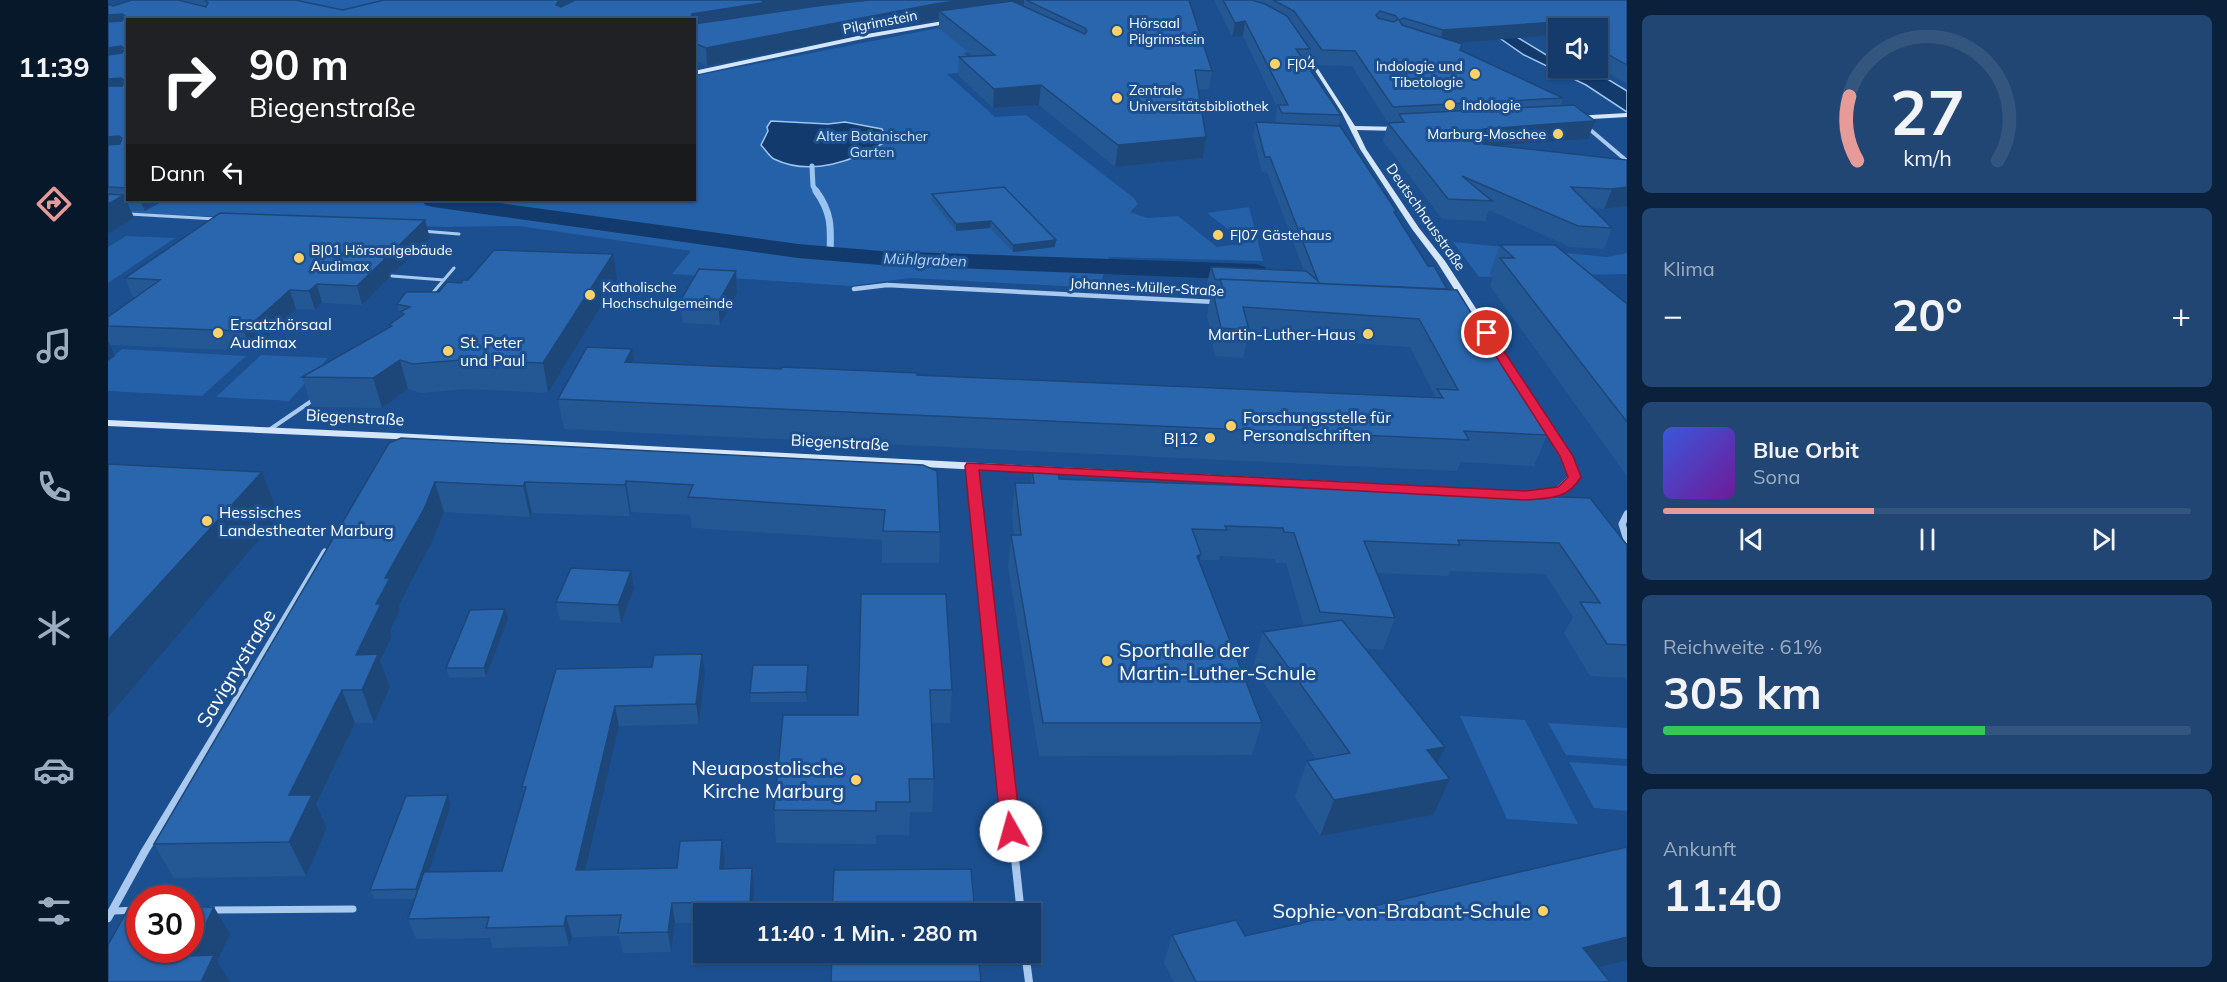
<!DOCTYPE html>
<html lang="de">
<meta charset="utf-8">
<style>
:root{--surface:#143b6b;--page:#214673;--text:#f1f3f6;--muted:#9dadc1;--line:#33557e;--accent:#e69b98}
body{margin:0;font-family:Mulish,sans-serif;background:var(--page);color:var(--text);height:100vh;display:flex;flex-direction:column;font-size:22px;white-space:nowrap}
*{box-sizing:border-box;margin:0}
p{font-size:20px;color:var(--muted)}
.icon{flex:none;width:33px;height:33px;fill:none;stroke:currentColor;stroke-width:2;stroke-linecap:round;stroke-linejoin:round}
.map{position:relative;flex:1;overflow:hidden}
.panel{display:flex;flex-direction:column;gap:15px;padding:15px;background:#0b203b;width:600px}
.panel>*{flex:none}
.guide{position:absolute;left:18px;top:18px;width:570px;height:183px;border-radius:0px;box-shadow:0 2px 4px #0004,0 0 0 2px var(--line);background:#202124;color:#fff;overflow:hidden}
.fabs{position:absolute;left:1440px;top:18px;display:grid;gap:12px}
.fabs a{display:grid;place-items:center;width:60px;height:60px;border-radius:0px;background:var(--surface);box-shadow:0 2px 4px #0004,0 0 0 2px var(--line);font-size:30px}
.speed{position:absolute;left:18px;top:885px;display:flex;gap:12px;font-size:30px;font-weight:700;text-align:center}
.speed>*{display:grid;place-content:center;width:78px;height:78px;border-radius:50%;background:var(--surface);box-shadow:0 2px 4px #0004,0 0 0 2px var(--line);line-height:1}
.speed .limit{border:9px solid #d22;background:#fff;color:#111}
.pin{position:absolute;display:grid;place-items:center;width:51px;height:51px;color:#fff;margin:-26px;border:3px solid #fff;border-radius:50%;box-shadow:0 2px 6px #0007}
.me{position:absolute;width:66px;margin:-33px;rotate:353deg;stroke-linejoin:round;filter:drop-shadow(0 0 4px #0008)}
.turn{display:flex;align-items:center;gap:21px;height:126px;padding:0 24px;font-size:27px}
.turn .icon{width:78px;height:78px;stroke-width:2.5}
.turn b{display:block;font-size:42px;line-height:51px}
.then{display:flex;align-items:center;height:57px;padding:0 24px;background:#0003;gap:12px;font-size:22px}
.big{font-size:45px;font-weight:700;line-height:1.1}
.panel .tile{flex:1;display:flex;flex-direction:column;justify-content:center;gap:9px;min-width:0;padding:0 21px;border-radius:9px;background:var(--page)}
.panel .dial{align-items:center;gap:0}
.dial svg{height:156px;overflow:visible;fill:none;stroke:var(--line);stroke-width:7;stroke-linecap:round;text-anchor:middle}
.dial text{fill:var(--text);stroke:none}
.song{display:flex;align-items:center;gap:18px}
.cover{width:72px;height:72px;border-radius:9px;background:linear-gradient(135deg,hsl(230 70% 55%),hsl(280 70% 35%))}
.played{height:6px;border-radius:3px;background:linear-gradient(90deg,var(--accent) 40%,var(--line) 40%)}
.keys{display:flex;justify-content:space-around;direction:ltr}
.heat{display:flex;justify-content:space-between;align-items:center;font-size:33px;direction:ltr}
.charge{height:9px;border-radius:4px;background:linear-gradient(90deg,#34c759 61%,var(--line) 0)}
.trip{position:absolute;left:585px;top:903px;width:348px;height:60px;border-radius:0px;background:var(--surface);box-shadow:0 2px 4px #0004,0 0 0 2px var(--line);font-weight:700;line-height:60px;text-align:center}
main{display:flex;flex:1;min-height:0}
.tabs{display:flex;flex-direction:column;width:108px;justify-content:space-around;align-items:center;background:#08182b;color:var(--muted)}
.tabs .icon{width:42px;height:42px}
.tabs .on{color:var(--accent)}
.tabs b{font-size:27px;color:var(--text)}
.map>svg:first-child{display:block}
</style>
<main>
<nav class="tabs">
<b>11:39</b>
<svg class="icon on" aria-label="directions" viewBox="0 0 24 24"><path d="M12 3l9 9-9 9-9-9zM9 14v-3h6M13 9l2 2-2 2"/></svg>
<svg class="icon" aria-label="music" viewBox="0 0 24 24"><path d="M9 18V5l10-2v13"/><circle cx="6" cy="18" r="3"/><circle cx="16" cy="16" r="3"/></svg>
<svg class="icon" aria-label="phone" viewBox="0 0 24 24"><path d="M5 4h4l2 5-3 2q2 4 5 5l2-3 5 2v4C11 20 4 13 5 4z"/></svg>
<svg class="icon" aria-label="climate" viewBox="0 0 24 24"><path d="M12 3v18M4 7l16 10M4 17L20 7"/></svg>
<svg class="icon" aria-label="car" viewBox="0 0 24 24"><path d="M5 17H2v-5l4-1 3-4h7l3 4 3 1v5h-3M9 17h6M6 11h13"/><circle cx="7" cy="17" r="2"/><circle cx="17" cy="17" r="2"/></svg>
<svg class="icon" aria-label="filters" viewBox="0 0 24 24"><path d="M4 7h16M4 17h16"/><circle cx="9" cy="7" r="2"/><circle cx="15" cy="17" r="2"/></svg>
</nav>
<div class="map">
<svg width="1519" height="982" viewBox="0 0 1519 982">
<rect width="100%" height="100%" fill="#1b4f8f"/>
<!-- green -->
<path fill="#2461a8" d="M48 0H306L247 20Z
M830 28 873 50 856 53 875 71 839 74 887 117 918 115 1026 198 1030 204 1022 212 1039 218 1070 216 1109 247 1138 243 1099 213 1141 207 1155 261 1001 257 991 288 803 278 741 286 564 274 583 251 411 226 337 227 0 212 20 200H586L587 76Z
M18 236 67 238 0 283V247Z
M1345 242 1499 257 1519 253V274L1371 277Z
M14 349 138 356 94 396 0 391V361Z
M153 355 220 358 181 401 108 397Z
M1352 716 1417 720 1470 824 1399 819Z
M1440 723 1519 728V759L1458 755Z
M1461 762 1519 766V811L1486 808Z"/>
<!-- water -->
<path fill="#123a6d" stroke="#9cc4f0" stroke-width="1.5" d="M1383 32 1404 34 1450 62V68H1485L1491 74 1519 91V112L1478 85 1416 55Z
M663 121 720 124 737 122 774 129 779 141C746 161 703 177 666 159 661 156 657 149 653 145L660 131 659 127Z"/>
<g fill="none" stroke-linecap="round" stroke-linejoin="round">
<!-- stream-far1 -->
<path stroke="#9cc4f0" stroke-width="5" d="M704 166 705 186 709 192"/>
<!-- stream -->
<path stroke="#9cc4f0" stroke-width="7" d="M708 191C724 213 723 228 722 254"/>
<!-- canal -->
<path fill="#123a6d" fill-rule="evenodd" d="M314 200H370L690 244 773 251 1148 264 1157 267 1161 272 1157 277 1148 280 773 265 690 258 325 207 317 205Z"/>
<!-- lane-far2 -->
<path stroke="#a9c9ee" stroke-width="3" d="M21 214 108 219
M314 231 351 234
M284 276 336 280
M322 296 346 268"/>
<!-- lane-far1 -->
<path stroke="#a9c9ee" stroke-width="4" d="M161 430 205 400"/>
<!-- lane -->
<path stroke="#a9c9ee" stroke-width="7" d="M103 910 245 909
M5 911 32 910"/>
<!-- street-far4 -->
<path stroke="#a9c9ee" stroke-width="4" d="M1479 127 1519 161"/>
<!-- street-far3 -->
<path stroke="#a9c9ee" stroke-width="4.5" d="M746 289 779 285 1107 302"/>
<!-- street-far2 -->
<path stroke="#a9c9ee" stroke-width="5" d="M864 466 867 497"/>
<!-- street-far1 -->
<path stroke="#a9c9ee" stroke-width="7" d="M867 496 891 712
M1519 514 1514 524 1519 540
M121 712 217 552"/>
<!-- street -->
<path stroke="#a9c9ee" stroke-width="8" d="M891 711 913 914
M0 918 37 851 122 711
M917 952 921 982"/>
<!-- secondary -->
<path fill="#d6e6fa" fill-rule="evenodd" d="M847 19 849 22 759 38 586 75V71L759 34Z
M1190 44H1194L1247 126 1293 127 1296 129 1293 131 1249 130 1258 149 1311 228 1337 261 1464 456 1472 476C1459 497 1440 499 1417 499L286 439 0 426V420L286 433 1417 491 1448 488 1460 476 1452 456 1329 262 1304 229 1252 149 1234 113Z
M1519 113V117L1466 120 1463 118 1466 116Z"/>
</g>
<!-- wall -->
<path fill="#245895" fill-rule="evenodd" d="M24 0H187L235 10 276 0H1081L1104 71 1101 89H1090L1098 137 1095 158 1007 167 931 105 885 108 850 75 851 57 865 56 831 28V19L599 66 586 60V20H20V200H57L37 211H23L26 218 0 234V4L5 6ZM674 9V11L661 13Z
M1106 0H1519V84L1490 67V28L1350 43 1352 50 1455 98 1453 106 1480 139 1392 146 1519 160V206L1496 209 1484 208 1504 228 1496 249 1462 247 1381 210 1377 221 1334 219 1275 141 1280 123 1244 66 1210 65 1202 52 1199 64 1233 115 1230 126 1289 212 1288 215 1320 266 1339 289 1439 435 1426 466 1353 462 1349 471 456 429 450 399 524 349 526 363 1326 397 1327 396 1302 347 1140 336 1135 358 1107 356 1099 315 1103 294 1099 284 1103 267 1196 271 1159 172H1154L1145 136 1148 122 1167 123 1169 107 1135 36 1124 37Z
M824 194 947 247 905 252 882 228 848 231 824 201Z
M322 238 287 272 281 273V278L254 305 214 303 207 310 188 309 143 351 2 345 7 356 0 361V317L29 297H25L17 278Z
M1392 245 1519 304V476L1382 286 1385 277 1382 273Z
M628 271 629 293 612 325 575 323 572 301Z
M509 280 440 393 360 389 313 393 300 389 274 408 204 407 194 377 281 328V325L293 316 289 304 331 292 353 283Z
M281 443 815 465 832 532 831 563H774V540L584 528 582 515 523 512 522 516 424 513 422 517 336 512 325 540 291 605 292 610 282 631 284 637 272 661 282 687 266 723H247L208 804 219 828 198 876 66 878 46 844Z
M924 470 951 479 1519 545V678L1482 676 1456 633 1465 617 1437 574 1342 571 1340 576 1269 573 1287 618 1275 650 1257 648 1329 763 1325 815 1212 836 1187 797 1199 761 1208 759 1145 667 1155 632 1196 626 1178 563H1168L1167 559 1112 556 1111 560H1092L1091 563 1154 723 1144 755 931 756 900 566 903 535H906L904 513 907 483H923Z
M526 589 513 623 452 620 448 602Z
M753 594 844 690 842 723H824L826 779 824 812H802L801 835H768V844L668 843 666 810 750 715Z
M397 609 400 619 378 677 341 678 338 668Z
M700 665V674L699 702H643L642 693Z
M448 669 597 674 591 724 511 726 478 870 569 868 617 861 616 869 646 889 645 914H596V923H567L563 952 515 953 511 936 464 937 461 946 385 948 382 938 308 939 300 919 307 899H266L262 890 340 795 343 805 321 872 394 871 416 793 414 787Z
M1064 935 1137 936 1490 968 1502 982H1066L1056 963Z"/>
<!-- shaded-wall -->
<path fill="#1d4779" d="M451 0H484L452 17 448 5Z
M655 0H783L674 17V9L657 14 586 30V20H582L584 14Z
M855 0H916V8L831 11V19L599 66 598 48 827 4Z
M14 14 20 28 0 32V15Z
M1492 19 1489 28H1450V35L1331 44 1335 30Z
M1137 21 1135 36 1124 37 1127 23Z
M13 46 20 63 0 67V48Z
M13 78 20 95 0 99V79Z
M933 85 931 105 885 108 886 89Z
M1487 121 1480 139 1369 147 1375 129Z
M11 136 20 157 0 160V137Z
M1098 137 1095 158 1007 167 1010 145Z
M1519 187V206L1496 209 1504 189Z
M16 195 26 218 0 234V204Z
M32 200H57L37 211Z
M317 220 322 238 287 272 281 273V278L254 305 249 286 276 255Z
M883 221 882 228 848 231V224Z
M948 240 947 247 905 252V245Z
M505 254 509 280 440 393 435 363Z
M628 271 629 293 612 325 610 303Z
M209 284 214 303 207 310 201 291Z
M182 290 188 309 143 351 136 331Z
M0 341 7 356 0 361Z
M524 349 528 378 517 362Z
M292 360 300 389 274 408 265 378Z
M154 472 171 516 0 717V640Z
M518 481 523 512 522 516 517 485Z
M327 482 336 512 325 540 291 605 292 610 282 631 284 637 272 661 282 687 266 723 254 690 248 655 277 578Z
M417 482 424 513 422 517 415 486Z
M1093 554 1086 585 1089 556Z
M523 571 526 589 513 623 510 605Z
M397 609 400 619 378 677 376 668Z
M594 654 597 674 591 724 588 704Z
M700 665V674L699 702 698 692Z
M234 690 247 723 208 804 219 828 198 876 181 842V795Z
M507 706 511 726 473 890 468 870Z
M1337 747 1320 782 1342 779 1325 815 1212 836 1226 800 1319 750Z
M340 795 343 805 312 899 308 889Z
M614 840 617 861 614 889 612 869Z
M644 868 646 889 645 914H643L642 902Z
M564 903 567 923 563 952 560 932Z
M106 907 122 934 109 961 122 982H93L82 956Z
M458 916 464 937 461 946 456 926Z
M1519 937V960L1456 976 1475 948Z"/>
<!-- building -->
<path fill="#2a66ad" stroke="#1d4779" stroke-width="1.5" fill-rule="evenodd" d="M24 0H70L98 7 100 3 98 1 96 0H187L235 10 276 0H451L448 5 453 7 467 0H655L654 3 584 14 582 20H20V188L0 187V145L12 144 14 138 11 136 0 137V86H14L17 81 13 78 0 79V55L14 53 17 49 13 46 0 48V22L14 21 17 16 14 14 0 15V4L5 6Z
M762 0H855L827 4 598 48 586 43V24L716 5Z
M918 0H1081L1104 71 1087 70 1098 137 1010 145 933 85 886 89 851 57 887 55 831 11 904 1 977 34 979 31 977 28Z
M1115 0H1144L1157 4 1179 16 1202 49H1188L1233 115 1174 113 1170 105H1180L1137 21 1127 23Z
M1165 0H1519V65L1490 49V38L1491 36H1490V28H1482L1492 19 1335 30 1296 18 1291 20 1294 25 1354 44 1352 50 1455 98 1285 107 1247 51 1214 50 1186 11ZM1272 11 1288 16 1290 19 1286 22 1270 18 1268 15Z
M1466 105 1487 121 1375 129V144L1519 160V187L1504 189 1463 187 1504 228 1470 226 1354 176 1384 201 1340 199 1280 123 1296 122 1291 114Z
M1148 122 1232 126 1289 212H1286L1320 266H1326L1339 289 1112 279V280L1107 279 1103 267 1198 271 1210 281 1162 157H1157Z
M896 187 948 240 905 245 883 221 848 224 824 194Z
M0 194 16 195 0 204Z
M112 213 317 220 282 254 276 255V260L249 286 209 284 201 291 182 290 136 331 0 326V317L52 280 17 278Z
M1392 245H1447L1519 304V422L1392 258H1406Z
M386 250 505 254 435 363 353 360 305 364 292 360 265 378 194 377 284 326 281 325 296 314 292 312 302 307 289 304 298 292H331L339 282 353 283 355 280H360Z
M591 269 628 271 610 303 572 301Z
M1112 279 1349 290 1439 435 1356 431 1361 440 450 399 479 347 524 349 517 362 673 369 674 367 810 373 809 375 1335 398 1329 389 1350 390 1311 319 1135 307 1141 330 1113 328 1104 288H1115Z
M293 438 815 465 829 471 832 532 775 531 777 510 580 497 585 485 518 481 517 485 417 482 415 486 327 482 316 509 277 578H282L268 604H273L248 655 270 654 254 690H234L181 795H204L181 842 46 844 281 443Z
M0 464 154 472 0 640Z
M924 470 950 471 951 479 1482 498 1519 545V645L1499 644 1472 602 1492 603 1451 543 1350 540 1352 545 1256 541 1287 618 1212 612 1186 533 1176 532 1175 528 1117 526 1119 530 1084 529 1093 554 1089 556 1154 723H935L903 535H913L907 483H926Z
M463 568 523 571 510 605 448 602Z
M753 594H838L844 690H822L826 779H801L802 802H768V811L666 810 675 715H750Z
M397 609 376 668H338L362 610Z
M1234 620 1337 747 1319 750 1342 779 1226 800 1199 761 1242 753 1155 632Z
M594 654 588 704 507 706 468 870 569 868 572 841 614 840 612 869 644 868 642 902 564 903 560 932 510 933 513 915 458 916 456 926 378 928 381 917 300 919 316 872 394 871 418 787H414L448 669 544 667 546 655Z
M645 665H700L698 692 642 693Z
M340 795 308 889 262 890 298 796Z
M1519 847V937L1475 948 1502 982H1088L1064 935 1128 920 1137 936Z
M863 869 867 914H724L726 870Z
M82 907H106L82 956 106 955 93 982H0V945L20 909H32V950H82Z
M724 952H870L873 982H723Z"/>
<!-- route -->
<path fill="#e11d48" stroke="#92132f" stroke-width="1.5" d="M1379 329 1384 333 1465 456 1473 477C1459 500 1442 498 1417 500L871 470 913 831 910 836 903 839 896 836 893 831 857 466 859 463 1417 491 1450 487 1460 477 1452 456 1373 333Z"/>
<!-- markers -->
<g fill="#ffd166" stroke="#1b4f8f" stroke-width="2">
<circle cx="1009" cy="31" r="6"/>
<circle cx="1167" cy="64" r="6"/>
<circle cx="1367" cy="74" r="6"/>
<circle cx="1009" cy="98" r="6"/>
<circle cx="1342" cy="105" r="6"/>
<circle cx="1450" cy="134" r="6"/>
<circle cx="1110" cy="235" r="6"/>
<circle cx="191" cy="258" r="6"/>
<circle cx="482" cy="295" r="6"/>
<circle cx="110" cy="333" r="6"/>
<circle cx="1260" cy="334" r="6"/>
<circle cx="340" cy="351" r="6"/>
<circle cx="1123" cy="426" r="6"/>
<circle cx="1102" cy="438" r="6"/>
<circle cx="99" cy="521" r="6"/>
<circle cx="999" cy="661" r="6"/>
<circle cx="748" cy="780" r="6"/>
<circle cx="1435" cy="911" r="6"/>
</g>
<g text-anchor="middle" stroke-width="6" stroke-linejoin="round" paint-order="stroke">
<!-- far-street labels -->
<g font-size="14" fill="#fff" stroke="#1b4f8f">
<text transform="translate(772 22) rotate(-11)" y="5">Pilgrimstein</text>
<text transform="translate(1318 217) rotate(55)" y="5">Deutschhausstraße</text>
<text transform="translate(1039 287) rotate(3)" y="5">Johannes-Müller-Straße</text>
</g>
<!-- far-poi labels -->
<g font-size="14" fill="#fff" stroke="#1b4f8f" text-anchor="start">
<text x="1021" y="28">Hörsaal<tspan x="1021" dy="16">Pilgrimstein</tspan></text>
<text x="1179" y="69">F|04</text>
<text x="1355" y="71" text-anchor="end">Indologie und<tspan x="1355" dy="16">Tibetologie</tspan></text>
<text x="1021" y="95">Zentrale<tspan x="1021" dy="16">Universitätsbibliothek</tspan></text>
<text x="1354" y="110">Indologie</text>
<text x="1438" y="139" text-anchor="end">Marburg-Moschee</text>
<text x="1122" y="240">F|07 Gästehaus</text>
<text x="203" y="255">B|01 Hörsaalgebäude<tspan x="203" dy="16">Audimax</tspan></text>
<text x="494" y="292">Katholische<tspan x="494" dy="16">Hochschulgemeinde</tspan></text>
</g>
<!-- far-park labels -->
<g font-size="14" fill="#cfe3fa" stroke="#1b4f8f">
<text x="764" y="141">Alter Botanischer<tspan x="764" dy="16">Garten</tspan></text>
</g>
<!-- far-water labels -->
<g font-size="15" font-style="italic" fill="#b5d3f5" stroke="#1b4f8f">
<text transform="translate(817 260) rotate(2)" y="5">Mühlgraben</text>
</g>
<!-- poi labels -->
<g font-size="16" fill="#fff" stroke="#1b4f8f" text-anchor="start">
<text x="122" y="330">Ersatzhörsaal<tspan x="122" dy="18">Audimax</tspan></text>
<text x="1248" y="340" text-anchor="end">Martin-Luther-Haus</text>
<text x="352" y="348">St. Peter<tspan x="352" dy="18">und Paul</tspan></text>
<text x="1135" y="423">Forschungsstelle für<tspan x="1135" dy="18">Personalschriften</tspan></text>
<text x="1090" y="444" text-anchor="end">B|12</text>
<text x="111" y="518">Hessisches<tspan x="111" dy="18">Landestheater Marburg</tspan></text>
</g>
<!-- street labels -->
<g font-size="16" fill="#fff" stroke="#1b4f8f">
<text transform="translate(247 417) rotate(3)" y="6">Biegenstraße</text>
<text transform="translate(732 442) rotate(3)" y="6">Biegenstraße</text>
</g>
<!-- near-poi labels -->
<g font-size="20" fill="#fff" stroke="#1b4f8f" text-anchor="end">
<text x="1011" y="657" text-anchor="start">Sporthalle der<tspan x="1011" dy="23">Martin-Luther-Schule</tspan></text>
<text x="736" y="775">Neuapostolische<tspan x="736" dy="23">Kirche Marburg</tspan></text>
<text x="1423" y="918">Sophie-von-Brabant-Schule</text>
</g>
<!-- near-street labels -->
<g font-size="20" fill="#fff" stroke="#1b4f8f">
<text transform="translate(128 668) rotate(-59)" y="7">Savignystraße</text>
</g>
</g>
</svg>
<div class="fabs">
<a><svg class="icon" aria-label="sound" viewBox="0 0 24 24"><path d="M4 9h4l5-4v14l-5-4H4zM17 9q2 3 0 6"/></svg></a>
</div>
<div class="speed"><div class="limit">30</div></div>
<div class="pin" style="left:1379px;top:333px;background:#d93025"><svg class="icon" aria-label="arrive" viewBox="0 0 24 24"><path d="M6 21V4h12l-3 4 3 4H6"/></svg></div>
<svg class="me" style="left:903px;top:831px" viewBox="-20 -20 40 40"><circle r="19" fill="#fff"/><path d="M0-13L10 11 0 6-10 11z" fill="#e11d48"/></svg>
<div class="trip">11:40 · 1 Min. · 280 m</div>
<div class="guide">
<div class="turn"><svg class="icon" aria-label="right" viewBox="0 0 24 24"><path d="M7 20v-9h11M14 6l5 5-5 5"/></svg><div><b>90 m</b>Biegenstraße</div></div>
<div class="then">Dann<svg class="icon" aria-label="left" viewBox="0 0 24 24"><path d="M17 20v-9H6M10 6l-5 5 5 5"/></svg></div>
</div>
</div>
<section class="panel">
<div class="tile dial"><svg viewBox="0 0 100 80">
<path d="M14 69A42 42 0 1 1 86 69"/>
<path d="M14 69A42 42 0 0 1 10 36" stroke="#e69b98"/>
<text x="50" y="56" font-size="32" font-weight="700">27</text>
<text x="50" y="72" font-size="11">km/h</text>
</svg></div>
<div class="tile"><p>Klima</p>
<div class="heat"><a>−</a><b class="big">20°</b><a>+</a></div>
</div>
<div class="tile">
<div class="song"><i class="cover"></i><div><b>Blue Orbit</b><p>Sona</p></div></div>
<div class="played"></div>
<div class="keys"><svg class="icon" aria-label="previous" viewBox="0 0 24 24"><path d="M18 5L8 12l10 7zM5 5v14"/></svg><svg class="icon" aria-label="pause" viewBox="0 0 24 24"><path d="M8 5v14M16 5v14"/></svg><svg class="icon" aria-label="next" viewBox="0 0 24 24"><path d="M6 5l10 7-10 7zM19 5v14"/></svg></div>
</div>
<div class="tile"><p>Reichweite · 61%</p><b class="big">305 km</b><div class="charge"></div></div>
<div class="tile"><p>Ankunft</p><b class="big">11:40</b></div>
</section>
</main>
